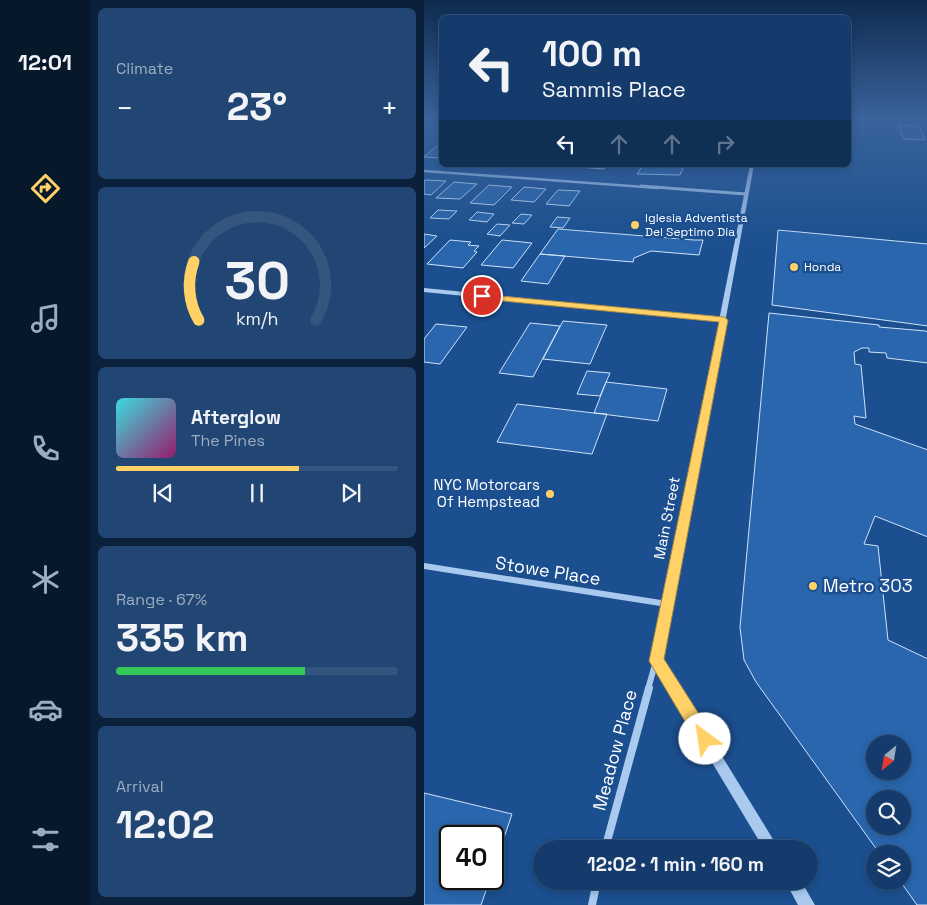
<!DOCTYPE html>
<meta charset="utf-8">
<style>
:root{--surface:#143b6b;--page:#214673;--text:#f1f3f6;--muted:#9dadc1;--line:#33557e;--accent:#ffd166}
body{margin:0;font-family:"Space Grotesk",sans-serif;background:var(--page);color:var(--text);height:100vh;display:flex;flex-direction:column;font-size:19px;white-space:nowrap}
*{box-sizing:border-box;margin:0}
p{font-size:16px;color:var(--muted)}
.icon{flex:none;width:28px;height:28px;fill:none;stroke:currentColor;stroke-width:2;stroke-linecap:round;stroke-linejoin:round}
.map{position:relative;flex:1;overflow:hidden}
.details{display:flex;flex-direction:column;gap:8px;padding:8px;background:#0b203b;width:334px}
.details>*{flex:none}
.top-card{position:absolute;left:15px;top:15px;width:412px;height:152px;border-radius:8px;box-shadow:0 2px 8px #0003,0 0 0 1px var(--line);background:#143b6b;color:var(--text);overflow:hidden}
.needle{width:32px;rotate:210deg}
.tools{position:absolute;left:442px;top:735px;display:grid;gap:10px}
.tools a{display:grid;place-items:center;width:45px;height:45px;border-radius:50%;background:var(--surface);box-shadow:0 2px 8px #0003,0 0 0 1px var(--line);font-size:25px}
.speed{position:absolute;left:15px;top:825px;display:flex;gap:10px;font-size:25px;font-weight:700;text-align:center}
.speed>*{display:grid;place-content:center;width:65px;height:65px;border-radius:50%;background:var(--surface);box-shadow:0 2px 8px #0003,0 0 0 1px var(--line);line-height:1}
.speed .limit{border:2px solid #111;border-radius:8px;background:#fff;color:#111}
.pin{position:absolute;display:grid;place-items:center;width:42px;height:42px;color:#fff;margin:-21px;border:2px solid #fff;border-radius:50%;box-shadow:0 1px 5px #0007}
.me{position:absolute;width:55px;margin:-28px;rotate:329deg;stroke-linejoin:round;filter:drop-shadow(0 0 4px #0008)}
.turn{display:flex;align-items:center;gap:18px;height:105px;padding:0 20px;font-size:22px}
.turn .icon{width:65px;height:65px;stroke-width:2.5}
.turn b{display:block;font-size:35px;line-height:42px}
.lanes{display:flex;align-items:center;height:48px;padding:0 20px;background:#0003;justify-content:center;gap:25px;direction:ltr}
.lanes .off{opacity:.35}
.big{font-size:38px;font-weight:700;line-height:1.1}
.details .card{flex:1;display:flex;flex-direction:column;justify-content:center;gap:8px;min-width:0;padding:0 18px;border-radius:8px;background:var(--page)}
.details .dial{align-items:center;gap:0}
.dial svg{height:130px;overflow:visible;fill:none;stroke:var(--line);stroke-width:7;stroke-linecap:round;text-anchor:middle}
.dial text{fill:var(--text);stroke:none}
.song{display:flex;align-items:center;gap:15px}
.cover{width:60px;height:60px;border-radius:8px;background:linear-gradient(135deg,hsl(180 70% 55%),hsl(320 70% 35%))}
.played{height:5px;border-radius:2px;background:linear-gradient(90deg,var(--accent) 65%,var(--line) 65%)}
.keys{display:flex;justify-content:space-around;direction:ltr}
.heat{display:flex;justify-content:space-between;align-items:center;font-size:28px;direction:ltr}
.charge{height:8px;border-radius:4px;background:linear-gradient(90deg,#34c759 67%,var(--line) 0)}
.trip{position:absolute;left:109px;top:840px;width:285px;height:50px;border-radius:25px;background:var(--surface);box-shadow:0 2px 8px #0003,0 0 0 1px var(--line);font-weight:700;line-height:50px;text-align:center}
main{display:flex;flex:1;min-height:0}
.tabs{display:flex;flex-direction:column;width:90px;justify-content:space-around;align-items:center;background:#08182b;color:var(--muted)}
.tabs .icon{width:35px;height:35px}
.tabs .current{color:var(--accent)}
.tabs b{font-size:22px;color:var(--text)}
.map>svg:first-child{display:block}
</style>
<main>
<nav class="tabs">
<b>12:01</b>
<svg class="icon current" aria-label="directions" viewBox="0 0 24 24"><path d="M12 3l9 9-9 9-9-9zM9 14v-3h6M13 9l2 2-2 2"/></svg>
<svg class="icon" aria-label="music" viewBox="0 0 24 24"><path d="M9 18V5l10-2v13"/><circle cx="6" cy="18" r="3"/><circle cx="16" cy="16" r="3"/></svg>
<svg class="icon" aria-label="phone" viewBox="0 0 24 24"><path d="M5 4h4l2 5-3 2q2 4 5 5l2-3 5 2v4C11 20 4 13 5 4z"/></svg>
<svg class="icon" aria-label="climate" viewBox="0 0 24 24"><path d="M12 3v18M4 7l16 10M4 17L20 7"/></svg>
<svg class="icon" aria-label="car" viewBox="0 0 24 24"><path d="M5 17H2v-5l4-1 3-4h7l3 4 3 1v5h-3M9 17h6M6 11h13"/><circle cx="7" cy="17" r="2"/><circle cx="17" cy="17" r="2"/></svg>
<svg class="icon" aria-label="filters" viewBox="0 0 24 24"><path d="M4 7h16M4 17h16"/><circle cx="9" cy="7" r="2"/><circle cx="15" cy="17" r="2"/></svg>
</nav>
<section class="details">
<div class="card"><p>Climate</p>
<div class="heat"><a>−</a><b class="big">23°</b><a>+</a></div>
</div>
<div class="card dial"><svg viewBox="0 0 100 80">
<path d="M14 69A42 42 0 1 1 86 69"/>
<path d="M14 69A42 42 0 0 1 11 33" stroke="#ffd166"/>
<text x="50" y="56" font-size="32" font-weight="700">30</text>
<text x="50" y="72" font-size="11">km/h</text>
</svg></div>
<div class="card">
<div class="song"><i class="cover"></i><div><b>Afterglow</b><p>The Pines</p></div></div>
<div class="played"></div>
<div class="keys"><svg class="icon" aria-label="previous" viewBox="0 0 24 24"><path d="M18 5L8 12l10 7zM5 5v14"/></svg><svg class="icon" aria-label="pause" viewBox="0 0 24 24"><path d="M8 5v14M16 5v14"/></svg><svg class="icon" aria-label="next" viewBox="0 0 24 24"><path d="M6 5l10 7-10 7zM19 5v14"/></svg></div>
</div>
<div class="card"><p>Range · 67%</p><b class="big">335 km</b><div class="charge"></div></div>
<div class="card"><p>Arrival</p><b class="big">12:02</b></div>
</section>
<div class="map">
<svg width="504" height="905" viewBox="0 0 504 905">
<rect width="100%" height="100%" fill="#1b4f8f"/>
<!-- building -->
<path fill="#2a66ad" stroke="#cfe3fa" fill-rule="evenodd" d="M475 125 495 126 501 140 479 139Z
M14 145H18V158L0 157Z
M156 165H183L180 169 154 167Z
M219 165H283L260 166 256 175 213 174Z
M0 181 1 180 22 181 7 195 0 194Z
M30 182 53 184 36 199 12 198Z
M65 185 88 187 70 205 46 203Z
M100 187 122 189 110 202 87 200Z
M134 190 156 191 145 206 122 204Z
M14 210 33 211 25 219 6 218Z
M53 212 70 214 63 222 45 220Z
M97 214 108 215 100 224 88 223Z
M133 217 146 218 139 228 126 227Z
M73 224 86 225 76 236 63 234Z
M134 229 270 240H279L275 255 227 251 210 258 209 262 116 254Z
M354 230 504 244V326L348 305Z
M0 234 13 236 0 248Z
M26 240 47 242 44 245 55 246 50 251 53 252 39 268 3 264Z
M78 240 108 243 89 268 57 265Z
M116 254 141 256 124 284 97 281Z
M345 313 455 325V327L502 331 504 333V363L463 358 462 353 445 352V348H438L430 352 431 364 437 365 442 418 430 416 431 424 504 450V537L451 516 440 544 454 546 464 640 504 659V905H493L476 881H479V854H456L332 682 320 660 316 627ZM451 744H479V771H451ZM451 799H479V826H451Z
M139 321 183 325 166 364 119 359Z
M106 323 136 326 109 377 75 373Z
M12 324 43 327 16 364 0 362V339Z
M163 371 186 373 176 396 153 394Z
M182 382 243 389 234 421 170 413Z
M93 404 170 413 183 414 168 454 73 442Z
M0 793 88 814 69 871V836H26V879H66L57 905H0Z"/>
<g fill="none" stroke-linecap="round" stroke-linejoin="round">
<!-- minor-far4 -->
<path stroke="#a9c9ee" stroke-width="2.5" d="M0 171 234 188"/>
<!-- minor-far3 -->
<path stroke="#a9c9ee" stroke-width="3" d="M217 186 322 194"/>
<!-- minor-far2 -->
<path stroke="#a9c9ee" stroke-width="4" d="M0 290 300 320"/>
<!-- minor-far1 -->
<path stroke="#a9c9ee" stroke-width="6" d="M0 566 243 604
M224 689 232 661"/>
<!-- minor -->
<path stroke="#a9c9ee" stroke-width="8" d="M181 849 225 688
M168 905 173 881"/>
<!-- tertiary -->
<path fill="#a9c9ee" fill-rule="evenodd" d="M326 165H330L239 660 355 849H340L227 661Z
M361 881H377L391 905H374Z"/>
</g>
<!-- sky -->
<linearGradient id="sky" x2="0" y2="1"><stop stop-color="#0f2b4f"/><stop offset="0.48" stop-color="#39639b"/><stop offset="1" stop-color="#39639b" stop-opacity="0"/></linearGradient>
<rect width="504" height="246" fill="url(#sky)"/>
<!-- route -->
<path fill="#ffd166" stroke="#a68842" d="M55 294 300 317 304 320 240 659 287 733 289 739 287 745 281 748 275 745 225 661 295 322 58 299 55 298Z"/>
<!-- markers -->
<g fill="#ffd166" stroke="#1b4f8f" stroke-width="2">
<circle cx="211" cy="225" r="5"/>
<circle cx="370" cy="267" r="5"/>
<circle cx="126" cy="494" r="5"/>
<circle cx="389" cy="586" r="5"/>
</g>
<g text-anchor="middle" stroke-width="5" stroke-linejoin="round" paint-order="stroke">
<!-- far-poi labels -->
<g font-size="12" fill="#fff" stroke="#1b4f8f" text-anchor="start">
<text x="221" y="222">Iglesia Adventista<tspan x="221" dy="14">Del Septimo Dia</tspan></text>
<text x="380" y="271">Honda</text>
</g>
<!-- poi labels -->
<g font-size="15" fill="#fff" stroke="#1b4f8f" text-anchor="end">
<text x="116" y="490">NYC Motorcars<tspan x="116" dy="17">Of Hempstead</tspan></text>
</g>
<!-- street labels -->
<g font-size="15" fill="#fff" stroke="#1b4f8f">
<text transform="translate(243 518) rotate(-79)" y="5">Main Street</text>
</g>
<!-- near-street labels -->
<g font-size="18" fill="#fff" stroke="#1b4f8f">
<text transform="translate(124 571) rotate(9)" y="6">Stowe Place</text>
<text transform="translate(191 750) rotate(-75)" y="6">Meadow Place</text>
</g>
<!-- near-poi labels -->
<g font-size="18" fill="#fff" stroke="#1b4f8f" text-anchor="start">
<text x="399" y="592">Metro 303</text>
</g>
</g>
</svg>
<div class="tools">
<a><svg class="needle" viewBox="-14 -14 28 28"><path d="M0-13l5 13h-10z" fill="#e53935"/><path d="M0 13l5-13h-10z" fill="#9dadc1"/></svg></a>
<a><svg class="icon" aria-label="search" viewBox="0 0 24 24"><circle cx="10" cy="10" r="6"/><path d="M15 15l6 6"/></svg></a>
<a><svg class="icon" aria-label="layers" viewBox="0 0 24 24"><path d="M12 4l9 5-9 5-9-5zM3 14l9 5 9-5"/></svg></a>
</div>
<div class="speed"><div class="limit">40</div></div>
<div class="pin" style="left:58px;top:296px;background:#d93025"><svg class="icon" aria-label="arrive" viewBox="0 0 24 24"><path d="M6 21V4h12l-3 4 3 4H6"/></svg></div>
<svg class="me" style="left:281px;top:739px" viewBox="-20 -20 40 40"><circle r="19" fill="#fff"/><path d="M0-13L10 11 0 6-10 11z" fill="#ffd166"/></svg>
<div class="trip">12:02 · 1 min · 160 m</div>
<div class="top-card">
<div class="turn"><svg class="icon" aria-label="left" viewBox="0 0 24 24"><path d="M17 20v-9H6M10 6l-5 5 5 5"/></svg><div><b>100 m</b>Sammis Place</div></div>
<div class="lanes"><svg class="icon" aria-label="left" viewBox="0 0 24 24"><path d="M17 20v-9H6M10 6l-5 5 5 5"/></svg><svg class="icon off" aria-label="ahead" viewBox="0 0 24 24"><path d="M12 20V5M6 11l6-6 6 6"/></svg><svg class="icon off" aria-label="ahead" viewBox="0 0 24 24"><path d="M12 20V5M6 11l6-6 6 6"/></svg><svg class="icon off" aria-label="right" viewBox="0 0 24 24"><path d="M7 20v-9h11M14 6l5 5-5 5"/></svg></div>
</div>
</div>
</main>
